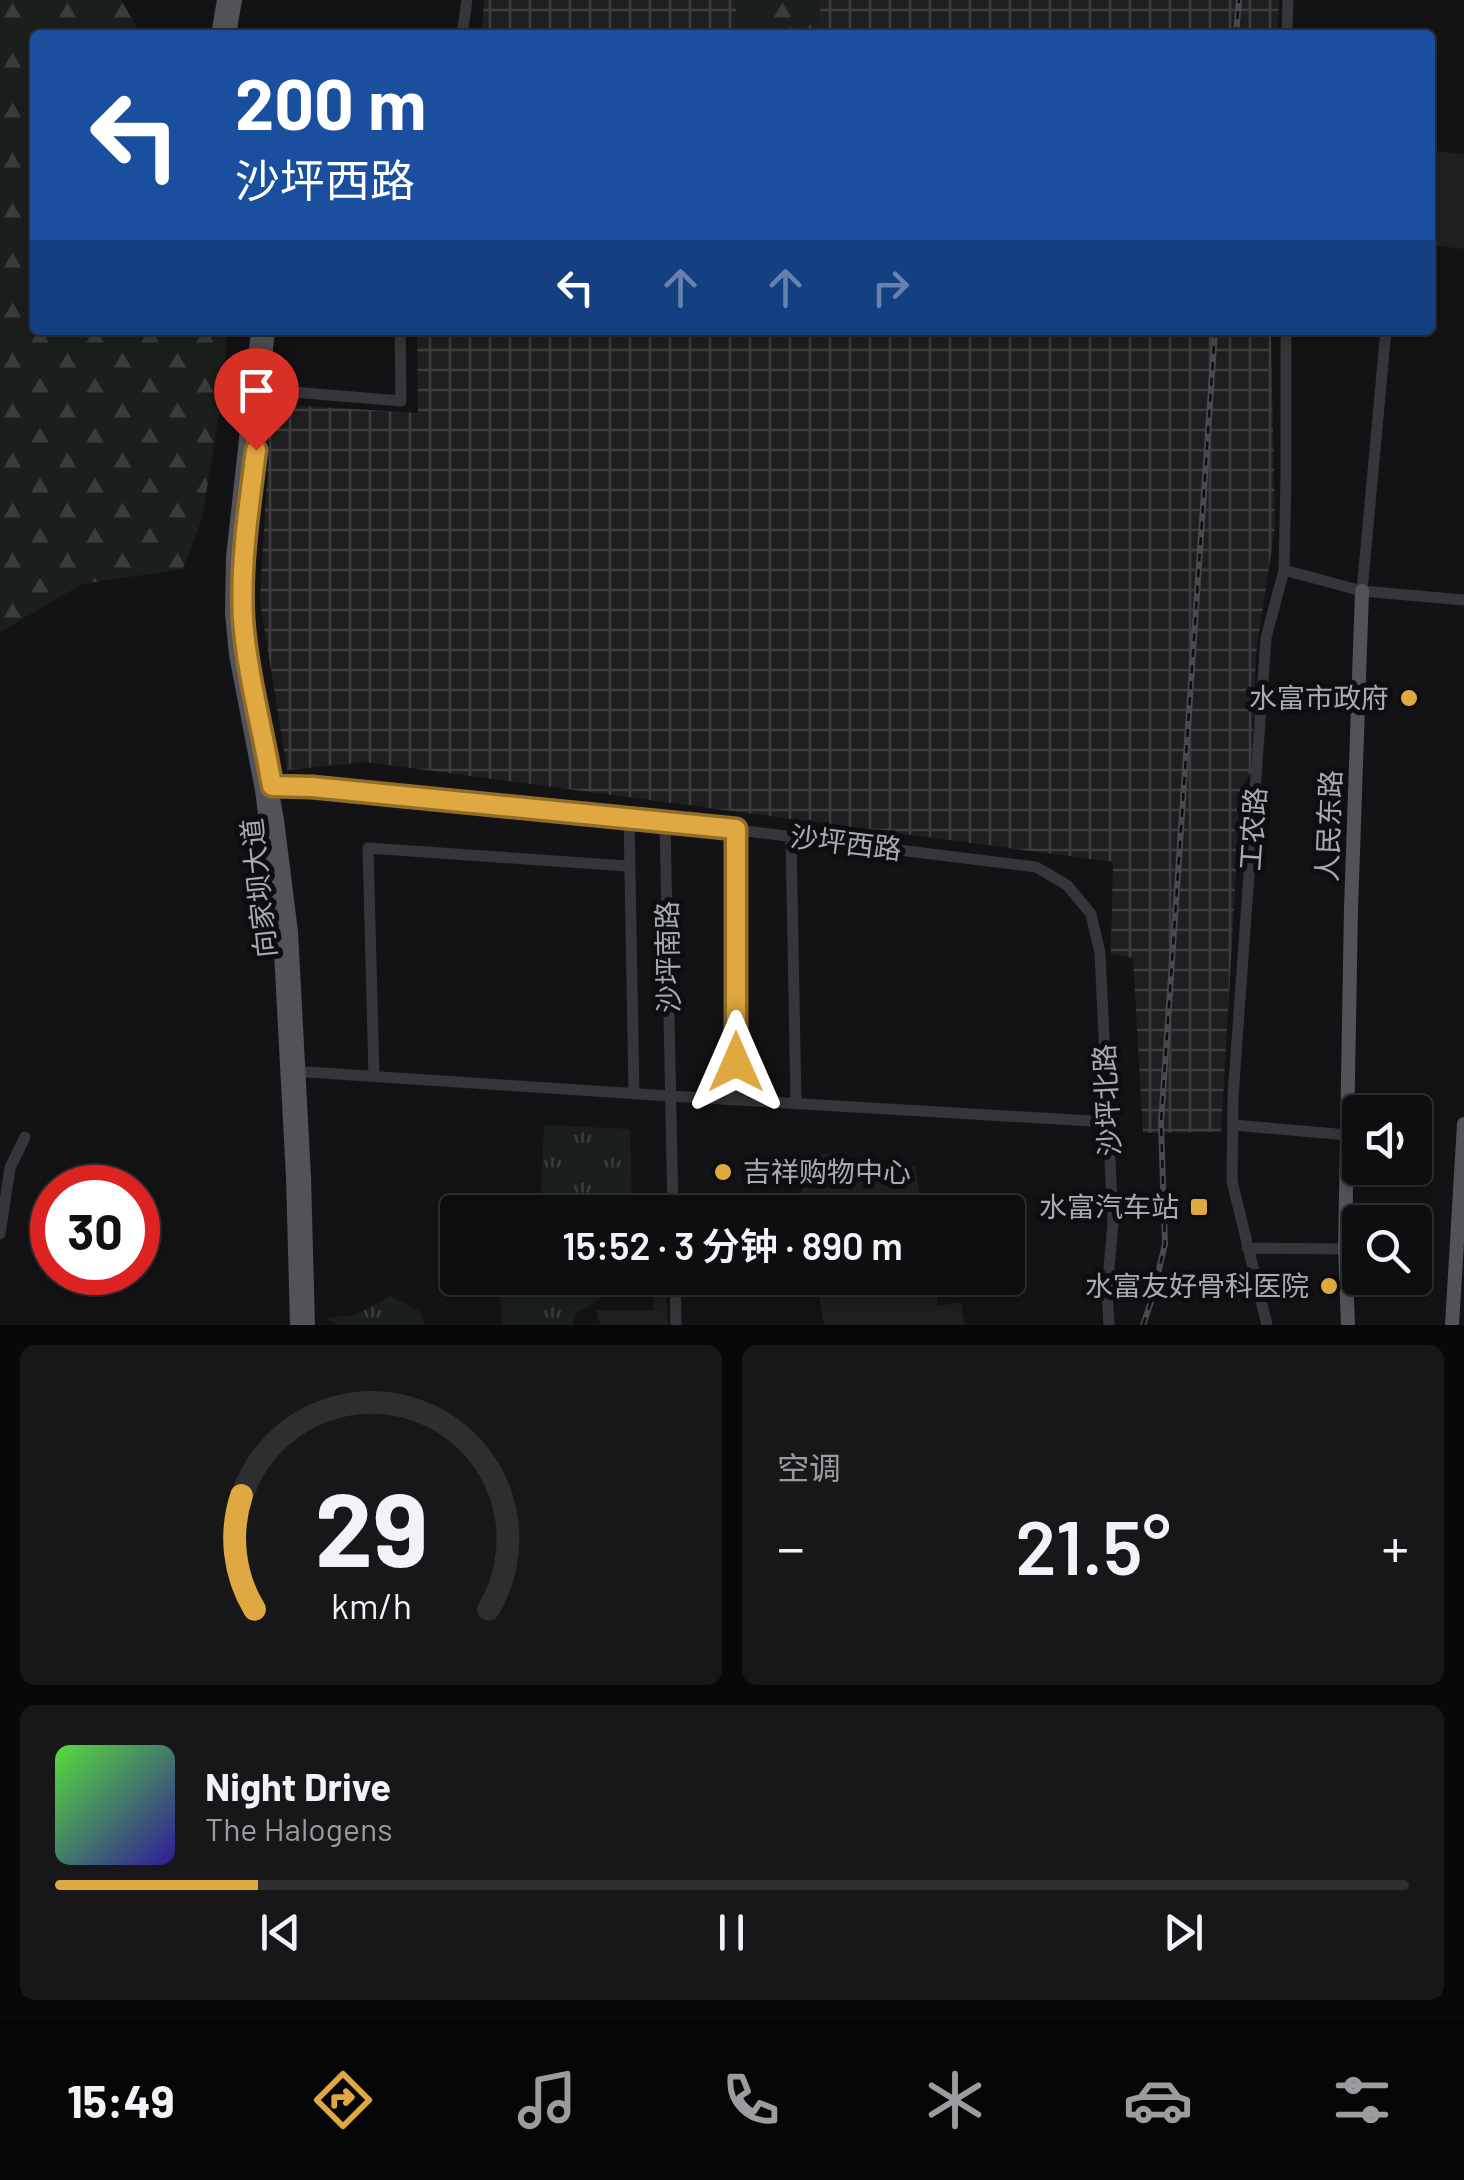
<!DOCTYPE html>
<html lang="zh">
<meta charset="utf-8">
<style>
:root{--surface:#0e0e10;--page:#171719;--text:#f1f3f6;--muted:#9b9c9f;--line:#2e2e30;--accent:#e0a840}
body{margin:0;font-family:Barlow,"Noto Sans SC",sans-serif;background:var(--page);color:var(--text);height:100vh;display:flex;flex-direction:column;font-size:38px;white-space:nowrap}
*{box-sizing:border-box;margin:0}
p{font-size:32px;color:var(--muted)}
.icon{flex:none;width:55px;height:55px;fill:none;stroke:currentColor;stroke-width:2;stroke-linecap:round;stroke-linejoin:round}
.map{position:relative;height:1325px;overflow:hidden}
.sheet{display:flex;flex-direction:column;gap:20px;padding:20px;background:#080809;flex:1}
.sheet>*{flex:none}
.top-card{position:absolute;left:30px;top:30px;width:1405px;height:305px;border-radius:10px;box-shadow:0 5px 15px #0003,0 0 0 2px var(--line);background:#1a4fa0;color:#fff;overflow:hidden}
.fabs{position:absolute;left:1342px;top:1095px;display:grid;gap:20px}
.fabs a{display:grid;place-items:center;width:90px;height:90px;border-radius:10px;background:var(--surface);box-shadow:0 5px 15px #0003,0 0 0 2px var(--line);font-size:50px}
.speed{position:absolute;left:30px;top:1165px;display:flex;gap:20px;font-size:50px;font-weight:700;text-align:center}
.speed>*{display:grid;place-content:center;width:130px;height:130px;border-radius:50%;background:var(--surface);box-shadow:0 5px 15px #0003,0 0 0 2px var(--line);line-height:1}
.speed .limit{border:15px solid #d22;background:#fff;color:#111}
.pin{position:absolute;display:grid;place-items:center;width:85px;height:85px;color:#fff;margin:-102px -42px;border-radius:50% 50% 50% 0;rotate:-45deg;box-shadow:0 0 10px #0007}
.pin .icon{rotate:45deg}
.me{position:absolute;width:110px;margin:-55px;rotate:0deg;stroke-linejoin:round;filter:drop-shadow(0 0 8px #0008)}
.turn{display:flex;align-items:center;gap:35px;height:210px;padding:0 40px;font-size:45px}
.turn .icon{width:130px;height:130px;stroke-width:2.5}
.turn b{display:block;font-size:70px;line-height:85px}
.lanes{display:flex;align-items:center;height:95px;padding:0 40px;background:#0003;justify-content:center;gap:50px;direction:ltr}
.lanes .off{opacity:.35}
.big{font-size:75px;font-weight:600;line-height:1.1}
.sheet .tile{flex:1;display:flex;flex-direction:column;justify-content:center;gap:15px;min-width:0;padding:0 35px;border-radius:15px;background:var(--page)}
.sheet .dial{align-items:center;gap:0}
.dial svg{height:260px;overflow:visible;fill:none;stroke:var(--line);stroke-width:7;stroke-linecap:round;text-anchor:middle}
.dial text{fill:var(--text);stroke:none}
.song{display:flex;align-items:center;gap:30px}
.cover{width:120px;height:120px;border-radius:15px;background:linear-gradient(135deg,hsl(110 70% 55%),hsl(250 70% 35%))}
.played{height:10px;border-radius:5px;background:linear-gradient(90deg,var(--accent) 15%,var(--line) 15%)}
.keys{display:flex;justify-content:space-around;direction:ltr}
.heat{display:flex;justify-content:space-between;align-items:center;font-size:55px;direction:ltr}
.sheet .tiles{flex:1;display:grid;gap:20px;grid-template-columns:1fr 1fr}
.tile:last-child{grid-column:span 2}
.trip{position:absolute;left:440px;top:1195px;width:585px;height:100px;border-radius:10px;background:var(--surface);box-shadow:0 5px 15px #0003,0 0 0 2px var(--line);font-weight:600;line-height:100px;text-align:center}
.tabs{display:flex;height:160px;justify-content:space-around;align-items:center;background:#060606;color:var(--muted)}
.tabs .icon{width:70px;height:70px}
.tabs .active{color:var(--accent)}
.tabs b{font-size:45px;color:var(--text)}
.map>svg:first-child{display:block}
</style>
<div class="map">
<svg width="1464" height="1325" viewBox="0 0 1464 1325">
<defs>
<pattern id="industrial-grid" width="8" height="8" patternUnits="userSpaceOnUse" patternTransform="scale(2.5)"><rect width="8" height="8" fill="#1f1f22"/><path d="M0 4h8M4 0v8" fill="none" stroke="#3d3d40"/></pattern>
<pattern id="grass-tufts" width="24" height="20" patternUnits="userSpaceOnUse" patternTransform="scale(2.5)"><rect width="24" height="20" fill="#1a1f1b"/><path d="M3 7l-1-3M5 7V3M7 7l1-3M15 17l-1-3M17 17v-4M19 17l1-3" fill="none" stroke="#383d3a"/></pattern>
<pattern id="forest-firs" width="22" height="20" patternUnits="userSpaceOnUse" patternTransform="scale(2.5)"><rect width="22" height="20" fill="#1a1f1b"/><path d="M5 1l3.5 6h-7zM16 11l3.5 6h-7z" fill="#383d3a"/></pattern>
</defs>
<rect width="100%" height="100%" fill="#131315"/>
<!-- built -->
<path fill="#1f1f22" d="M1430 150 1464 154V249L1430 245Z
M836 1152 840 1178 915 1166 923 1212H805L796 1159Z
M653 1278H665L668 1325H600L596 1310H654Z
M816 1278H934L938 1306 961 1302 965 1325H824Z"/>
<!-- industrial -->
<path fill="url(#industrial-grid)" d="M484 0H1279V1L1277 35H481Z
M417 330H1271L1275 527 1256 654 1251 773 1241 787 1221 1132 1143 1133 1133 958 1111 954 1113 862 366 762 287 770 260 601 271 404 418 413Z"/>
<!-- grass -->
<path fill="url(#grass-tufts)" d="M544 1125 630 1129 632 1212H540Z
M498 1278H621L609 1294 577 1313 572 1325H503Z
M390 1296 419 1311 425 1325H337L326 1318 355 1315Z"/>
<!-- forest -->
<path fill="url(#forest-firs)" d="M0 0H121L142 35H35V330H228L219 415 202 518 183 569 82 584 0 632Z
M736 0H821L819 24 775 29 771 35H737Z"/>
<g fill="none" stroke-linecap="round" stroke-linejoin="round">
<!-- minor -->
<path stroke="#353639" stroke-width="11" d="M462 35 467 0
M1287 35 1288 0
M257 389 401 401 400 330
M1284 570 1362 591 1464 600
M1362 591 1386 330
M266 786 312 787 665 821 1036 867 1067 885 1091 914 1100 953 1113 1223 1107 1290 1109 1325
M629 817 634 1094
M665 821 673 1212
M791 836 796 1104
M292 1071 670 1096 1108 1122
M374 1076 368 848 627 866
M736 1100V829
M1233 1125 1348 1135
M0 1234 10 1168 25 1137
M1247 1248 1345 1249
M675 1278 676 1325
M1267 1325 1232 1181 1233 1096 1266 638 1284 570 1286 476V330"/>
<!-- major -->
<path stroke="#515358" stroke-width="14" d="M218 35 224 0
M229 35 235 0
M258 330 233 557 232 613 236 655 262 790 280 933 293 1177 297 1325
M268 330 244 557 243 612 247 654 277 820 291 932 304 1177 308 1325
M1348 1325 1345 1249 1351 909 1362 591
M1452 1325 1464 1124"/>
<!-- rail casing -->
<g stroke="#484a4e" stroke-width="6">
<path id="rail" d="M1236 35 1239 0
M1143 1325 1152 1299 1165 1244 1161 1123 1215 330"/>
</g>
<!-- rail -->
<use href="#rail" stroke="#0e0e10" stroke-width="2.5" stroke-dasharray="8" stroke-linecap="butt"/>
</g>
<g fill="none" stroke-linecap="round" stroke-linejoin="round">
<!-- route casing -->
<g stroke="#926d2a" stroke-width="25">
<path id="route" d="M256 450C249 506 240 563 243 619 247 675 263 731 272 786L312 787 736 829V1062"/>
</g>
<!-- route -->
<use href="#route" stroke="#e0a840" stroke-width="18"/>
</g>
<!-- markers -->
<g fill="#e0a840" stroke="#0e0e10" stroke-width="4">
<circle cx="1409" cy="698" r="10"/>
<circle cx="723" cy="1172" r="10"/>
<rect x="1189" y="1197" width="20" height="20" rx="5"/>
<circle cx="1329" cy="1286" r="10"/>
</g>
<g text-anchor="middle" stroke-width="10" stroke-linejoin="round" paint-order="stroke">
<!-- poi labels -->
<g font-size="28" fill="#a6abb4" stroke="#0e0e10" text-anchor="end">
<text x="1389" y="708">水富市政府</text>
<text x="743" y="1182" text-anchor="start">吉祥购物中心</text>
<text x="1179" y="1217">水富汽车站</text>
<text x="1309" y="1296">水富友好骨科医院</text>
</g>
<!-- street labels -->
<g font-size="28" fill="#a6abb4" stroke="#0e0e10">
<text transform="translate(1329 826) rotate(-88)" y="10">人民东路</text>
<text transform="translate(1253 829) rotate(-86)" y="10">工农路</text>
<text transform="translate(846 843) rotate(7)" y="10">沙坪西路</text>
<text transform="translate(259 888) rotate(-96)" y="10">向家坝大道</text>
<text transform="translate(668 957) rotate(-91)" y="10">沙坪南路</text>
<text transform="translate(1107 1100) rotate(-93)" y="10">沙坪北路</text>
</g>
</g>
</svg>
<div class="fabs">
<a><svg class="icon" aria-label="sound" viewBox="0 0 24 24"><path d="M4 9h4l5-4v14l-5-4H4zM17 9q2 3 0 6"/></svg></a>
<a><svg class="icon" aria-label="search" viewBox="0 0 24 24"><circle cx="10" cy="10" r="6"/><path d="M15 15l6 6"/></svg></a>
</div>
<div class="speed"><div class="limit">30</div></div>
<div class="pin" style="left:256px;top:450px;background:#d93025"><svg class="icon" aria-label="arrive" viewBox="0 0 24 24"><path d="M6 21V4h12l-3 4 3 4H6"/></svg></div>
<svg class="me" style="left:736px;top:1062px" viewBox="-20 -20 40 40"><path d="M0-17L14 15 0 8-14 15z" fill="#e0a840" stroke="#fff" stroke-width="4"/></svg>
<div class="trip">15:52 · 3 分钟 · 890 m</div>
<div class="top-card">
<div class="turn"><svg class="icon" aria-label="left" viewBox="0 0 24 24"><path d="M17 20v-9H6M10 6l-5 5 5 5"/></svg><div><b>200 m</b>沙坪西路</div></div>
<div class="lanes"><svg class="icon" aria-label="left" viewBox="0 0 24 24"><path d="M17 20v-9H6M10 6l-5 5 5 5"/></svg><svg class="icon off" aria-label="ahead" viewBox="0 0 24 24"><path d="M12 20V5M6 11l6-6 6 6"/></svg><svg class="icon off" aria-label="ahead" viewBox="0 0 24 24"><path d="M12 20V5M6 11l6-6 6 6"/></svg><svg class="icon off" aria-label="right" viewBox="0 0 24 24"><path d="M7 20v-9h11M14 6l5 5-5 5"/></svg></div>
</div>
</div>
<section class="sheet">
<div class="tiles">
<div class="tile dial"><svg viewBox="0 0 100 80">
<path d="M14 69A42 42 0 1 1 86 69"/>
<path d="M14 69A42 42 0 0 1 10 34" stroke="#e0a840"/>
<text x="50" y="56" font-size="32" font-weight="700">29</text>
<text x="50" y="72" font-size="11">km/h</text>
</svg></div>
<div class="tile"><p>空调</p>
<div class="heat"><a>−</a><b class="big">21.5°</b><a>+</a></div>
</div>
<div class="tile">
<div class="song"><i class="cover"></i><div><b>Night Drive</b><p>The Halogens</p></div></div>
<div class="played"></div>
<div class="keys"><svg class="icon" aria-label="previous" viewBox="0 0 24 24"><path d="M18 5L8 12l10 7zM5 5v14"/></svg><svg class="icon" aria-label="pause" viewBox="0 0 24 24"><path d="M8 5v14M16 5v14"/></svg><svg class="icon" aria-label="next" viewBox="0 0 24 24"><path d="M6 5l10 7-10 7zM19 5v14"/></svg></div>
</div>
</div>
</section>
<nav class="tabs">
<b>15:49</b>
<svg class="icon active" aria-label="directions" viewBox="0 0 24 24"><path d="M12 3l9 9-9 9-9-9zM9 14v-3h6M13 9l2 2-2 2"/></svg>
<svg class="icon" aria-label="music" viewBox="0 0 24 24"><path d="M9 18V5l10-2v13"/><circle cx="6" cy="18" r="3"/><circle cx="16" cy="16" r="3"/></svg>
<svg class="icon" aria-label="phone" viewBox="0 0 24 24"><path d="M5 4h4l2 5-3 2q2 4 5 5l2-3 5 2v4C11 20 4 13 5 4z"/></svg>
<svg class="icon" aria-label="climate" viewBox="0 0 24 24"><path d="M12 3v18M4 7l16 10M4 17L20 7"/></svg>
<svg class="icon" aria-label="car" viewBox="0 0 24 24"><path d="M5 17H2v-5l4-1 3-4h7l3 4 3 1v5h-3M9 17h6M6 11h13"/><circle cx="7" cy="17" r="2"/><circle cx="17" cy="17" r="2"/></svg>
<svg class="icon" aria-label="filters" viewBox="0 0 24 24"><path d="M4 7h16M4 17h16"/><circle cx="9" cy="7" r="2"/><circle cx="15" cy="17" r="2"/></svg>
</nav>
